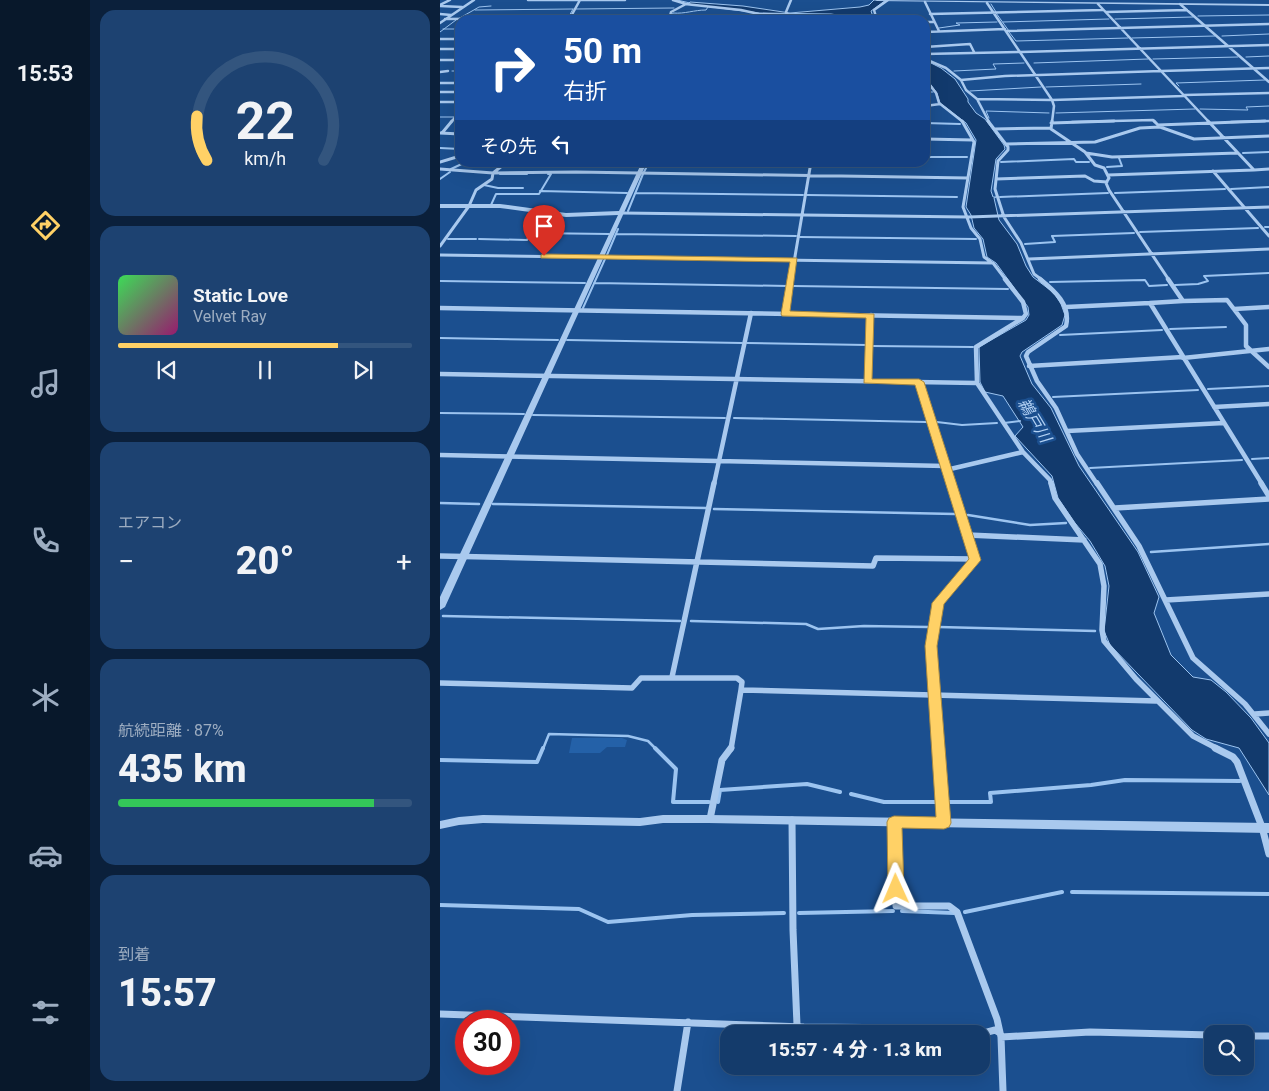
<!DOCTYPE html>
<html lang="ja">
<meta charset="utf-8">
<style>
:root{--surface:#143b6b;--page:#1d4271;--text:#f1f3f6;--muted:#9dadc1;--line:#33557e;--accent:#ffd166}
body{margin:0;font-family:Roboto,"Noto Sans JP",sans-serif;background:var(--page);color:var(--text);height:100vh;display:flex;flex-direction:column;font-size:19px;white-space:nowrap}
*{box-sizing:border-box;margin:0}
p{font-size:16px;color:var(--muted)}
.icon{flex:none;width:28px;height:28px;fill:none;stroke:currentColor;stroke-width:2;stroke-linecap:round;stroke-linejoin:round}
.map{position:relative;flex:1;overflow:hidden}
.panel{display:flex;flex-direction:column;gap:10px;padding:10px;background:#0b203b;width:350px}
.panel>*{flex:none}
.hud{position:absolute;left:15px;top:15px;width:475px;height:152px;border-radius:15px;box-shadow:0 5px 20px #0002,0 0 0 1px var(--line);background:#1a4fa0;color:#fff;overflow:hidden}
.tools{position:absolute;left:764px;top:1025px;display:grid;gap:10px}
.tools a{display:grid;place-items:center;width:50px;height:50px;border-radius:10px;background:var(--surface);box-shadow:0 5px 20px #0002,0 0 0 1px var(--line);font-size:25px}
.speed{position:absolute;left:15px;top:1010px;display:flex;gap:10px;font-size:25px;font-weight:700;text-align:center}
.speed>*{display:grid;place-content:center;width:65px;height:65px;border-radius:50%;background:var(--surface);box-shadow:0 5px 20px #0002,0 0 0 1px var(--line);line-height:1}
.speed .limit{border:8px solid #d22;background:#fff;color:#111}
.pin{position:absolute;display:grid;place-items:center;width:42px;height:42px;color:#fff;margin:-51px -21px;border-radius:50% 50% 50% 0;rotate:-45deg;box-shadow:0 0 5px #0007}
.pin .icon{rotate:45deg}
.me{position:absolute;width:55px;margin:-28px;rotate:359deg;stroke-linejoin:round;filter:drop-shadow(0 0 4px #0008)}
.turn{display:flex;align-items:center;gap:18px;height:105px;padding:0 25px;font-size:22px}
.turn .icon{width:65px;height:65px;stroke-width:2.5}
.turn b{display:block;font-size:35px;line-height:42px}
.then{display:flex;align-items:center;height:48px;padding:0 25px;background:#0003;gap:10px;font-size:19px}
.big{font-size:38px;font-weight:800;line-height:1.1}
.panel .widget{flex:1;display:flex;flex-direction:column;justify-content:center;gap:8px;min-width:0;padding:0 18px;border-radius:15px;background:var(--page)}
.panel .dial{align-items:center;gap:0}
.dial svg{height:130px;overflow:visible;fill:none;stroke:var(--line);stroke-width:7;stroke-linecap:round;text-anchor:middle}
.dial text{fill:var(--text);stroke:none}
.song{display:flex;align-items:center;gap:15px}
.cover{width:60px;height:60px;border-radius:8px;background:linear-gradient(135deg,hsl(130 70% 55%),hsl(320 70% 35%))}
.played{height:5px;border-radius:2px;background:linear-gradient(90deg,var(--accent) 75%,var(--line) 75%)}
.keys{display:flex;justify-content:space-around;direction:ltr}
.heat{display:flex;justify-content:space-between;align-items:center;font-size:28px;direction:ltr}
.charge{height:8px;border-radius:4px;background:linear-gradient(90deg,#34c759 87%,var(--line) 0)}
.trip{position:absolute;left:280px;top:1025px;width:270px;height:50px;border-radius:15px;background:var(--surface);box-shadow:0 5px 20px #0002,0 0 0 1px var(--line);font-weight:800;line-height:50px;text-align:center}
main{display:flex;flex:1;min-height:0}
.dock{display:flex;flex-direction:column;width:90px;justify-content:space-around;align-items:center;background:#08182b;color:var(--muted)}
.dock .icon{width:35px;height:35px}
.dock .active{color:var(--accent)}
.dock b{font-size:22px;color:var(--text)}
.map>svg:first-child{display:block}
</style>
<main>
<nav class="dock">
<b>15:53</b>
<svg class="icon active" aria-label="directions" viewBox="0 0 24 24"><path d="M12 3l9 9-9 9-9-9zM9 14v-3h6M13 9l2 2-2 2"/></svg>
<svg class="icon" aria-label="music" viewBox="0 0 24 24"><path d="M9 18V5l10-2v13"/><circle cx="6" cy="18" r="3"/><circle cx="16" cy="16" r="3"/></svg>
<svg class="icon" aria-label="phone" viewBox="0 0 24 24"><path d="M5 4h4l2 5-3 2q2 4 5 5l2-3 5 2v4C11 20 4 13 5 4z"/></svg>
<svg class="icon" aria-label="climate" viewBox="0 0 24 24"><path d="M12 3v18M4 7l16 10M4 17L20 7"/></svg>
<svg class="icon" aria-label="car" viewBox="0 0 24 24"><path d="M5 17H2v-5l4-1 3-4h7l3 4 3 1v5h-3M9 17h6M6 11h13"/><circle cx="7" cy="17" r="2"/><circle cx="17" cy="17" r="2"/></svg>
<svg class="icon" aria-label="filters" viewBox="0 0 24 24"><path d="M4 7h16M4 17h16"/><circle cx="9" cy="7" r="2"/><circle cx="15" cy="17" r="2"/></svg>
</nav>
<section class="panel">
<div class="widget dial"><svg viewBox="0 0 100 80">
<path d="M14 69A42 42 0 1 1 86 69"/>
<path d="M14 69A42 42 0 0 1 8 42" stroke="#ffd166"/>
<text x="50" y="56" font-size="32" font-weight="700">22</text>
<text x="50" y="72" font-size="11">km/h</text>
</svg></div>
<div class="widget">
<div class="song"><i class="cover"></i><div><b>Static Love</b><p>Velvet Ray</p></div></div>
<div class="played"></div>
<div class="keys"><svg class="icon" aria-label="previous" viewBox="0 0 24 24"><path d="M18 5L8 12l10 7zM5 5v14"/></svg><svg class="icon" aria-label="pause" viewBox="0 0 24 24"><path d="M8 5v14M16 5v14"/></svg><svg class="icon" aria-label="next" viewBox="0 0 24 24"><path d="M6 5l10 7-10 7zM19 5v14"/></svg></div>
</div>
<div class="widget"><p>エアコン</p>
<div class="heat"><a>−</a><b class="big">20°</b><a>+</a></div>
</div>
<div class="widget"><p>航続距離 · 87%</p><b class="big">435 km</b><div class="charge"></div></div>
<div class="widget"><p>到着</p><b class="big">15:57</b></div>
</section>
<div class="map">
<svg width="829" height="1091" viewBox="0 0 829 1091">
<rect width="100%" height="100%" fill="#1b4f8f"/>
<!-- green -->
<path fill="#2461a8" d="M132 738H182L187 740 185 747H167L160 753H129Z"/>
<!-- water -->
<path fill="#123a6d" stroke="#9cc4f0" d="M434 0H446L431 11 434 20H414L410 17 391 14 319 13 248 4 250 2 303 6 350 13 420 7 429 5Z
M485 60 501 68 515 79 528 99V102L536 113 545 119 564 145 565 149 556 159 551 191 553 197H556L554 198 559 220 577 244 586 266 593 277 614 293 621 304 625 315 622 325 582 352 580 356 592 384 611 408 639 466 698 552 719 597 714 613 731 655 753 677 771 680 786 692 811 718 829 743V795L799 748 766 739 752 730 670 645 664 631 669 586 665 566 650 541 635 523 618 498 612 476 575 436 583 427 563 396 545 392 540 382 539 347 586 320 589 315 588 307 556 263 547 257 543 239 534 228 531 215 526 207 536 140 526 123 500 103 497 93 485 77Z"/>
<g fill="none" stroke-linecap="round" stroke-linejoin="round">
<!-- stream-far3 -->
<path stroke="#9cc4f0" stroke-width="1" d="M237 0 250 3
M551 4 556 12
M136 9 234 8
M35 10 133 9
M556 13 569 31
M758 16 829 15
M231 17 233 13C245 14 254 10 266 10L268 7
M128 18 133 9
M18 19 39 7 51 6
M675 19 753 17
M563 22 669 19
M499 28 520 25 516 23 557 22
M3 29H20
M0 32 16 20
M569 32 576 41 688 38
M782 36 829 34
M692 38 775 36
M806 57 829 56
M713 59 798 57
M594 63 708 59
M12 71H20
M514 71 556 69 553 64 584 63
M739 86 736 83 825 80
M606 87 701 84
M530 91 601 87
M485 92H493
M760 109 808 110 806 107 829 106
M616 113 755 109
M0 117H14
M17 118H20
M549 118 546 111 609 113"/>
<!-- stream-far2 -->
<path stroke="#9cc4f0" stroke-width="2" d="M485 123 520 124
M0 148 20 149
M803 153 829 152
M485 157H527
M561 162 634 159 636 162H649
M667 167 682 166 679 158
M11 169 26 162
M204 172 209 162
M60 174H87
M0 179 10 172
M44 185 58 188H83
M791 189 829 187
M100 191 187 193
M196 193 363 195
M675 193 785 189
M367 195 517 197
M560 197 668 193
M51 205 56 194H99L111 174H108
M188 211 203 174
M825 227H829
M700 232 818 228
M176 234 356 236
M360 237 536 239
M8 239H36
M39 239 87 240 91 233 169 234
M585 244 615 242 612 236 694 233
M167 255 178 229
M0 281 145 283
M610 282 705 280 709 286 727 285
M154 283 348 286
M735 285 758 284 768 281 764 276 829 273
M353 286 568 289
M143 308 165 259
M730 329 786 327
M620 335 722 330
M0 338 118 340
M127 340 302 343
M307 343 427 345
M431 346 533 347
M768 389 829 386
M613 397 758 390
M0 413 84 414
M93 415 285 418
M294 418 486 422
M497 422 522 425 557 423
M564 423 580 421
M812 459 829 458
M650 468 802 460"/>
<!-- stream-far1 -->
<path stroke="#9cc4f0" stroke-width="2.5" d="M0 503 39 504
M53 504 266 508
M274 509 515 514
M528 515 590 525 626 523
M711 552 829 544
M3 616 240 621
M251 621 366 624 378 629 424 626 488 627
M499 627 655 631
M103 749 109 734 188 736 208 741 216 749"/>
<!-- stream -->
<path stroke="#9cc4f0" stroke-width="4" d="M215 748 236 769 233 802H269
M0 760 97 762 103 748
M411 794 444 802H497
M278 802 280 790 367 784 400 792
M508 802H551L550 793 651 785 685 780 800 781
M632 892 829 894
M0 905 139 909 168 922 252 915 344 913
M462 911 514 913
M525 912 622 892
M359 913 453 911"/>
<!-- minor-far4 -->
<path stroke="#a9c9ee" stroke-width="2.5" d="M88 0H185
M485 2 499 31
M547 3 612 100 614 106 612 122
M245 4 301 10 319 14 406 17
M658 4 769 122
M740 4 829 82
M0 5 10 0
M0 6 22 7
M666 12 747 10
M0 14 11 15
M490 14 663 10
M348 15 346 12 351 0
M5 19 310 17 336 20 410 19
M129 20 140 0
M229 20 231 12 246 4 233 0
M437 20 434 10 448 0
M485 22H494
M0 23 34 0
M566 31 829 24
M485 32 565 29
M0 39H20
M485 47 530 44 534 52
M0 49H20
M581 52 829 45
M485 54 580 52
M485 59 506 68 521 80 526 90 537 99 549 122
M0 60H20
M721 71 829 68
M0 72 8 71
M485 79 496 93 499 103 523 122
M521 80 565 76 721 71
M0 83H20
M0 92H20
M744 95 829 93
M537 99 612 100 744 96
M0 102H20
M485 106 500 104
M11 122 20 112
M632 122 713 120 715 122
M791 122 829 121"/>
<!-- minor-far3 -->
<path stroke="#a9c9ee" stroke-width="3" d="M522 121 534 142 523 207 531 228 540 239 544 257 551 262
M548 121 568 147V150L558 161 555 189 564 217 581 243 594 274 602 280
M612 121 611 129 645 152 655 165 664 168 669 178 666 183 669 190 729 280
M714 121 720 127
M611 123 674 121
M718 125 825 121
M554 129 611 128
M0 133 20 134
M2 133 12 121
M485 139 533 140
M566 144 655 142 700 128 720 127 754 139 829 136
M646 153 672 157 798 153
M0 162 20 156
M0 169 53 173 136 172 528 178
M814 170 829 169
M773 171 829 236
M668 175 814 170 768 121
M556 179 645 176 654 181 667 182
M182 213 529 217 829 207
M0 246 29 206 36 190 52 179 53 173 67 162
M0 255 553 263 566 280
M589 259 829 249
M351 280 371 162"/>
<!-- minor-far2 -->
<path stroke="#a9c9ee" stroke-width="4.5" d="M565 279 583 302 586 314 583 318 536 347 537 383 583 452 610 480 611 484
M600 279C615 291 631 305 626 326L588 352 586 356 597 381 616 408 637 454 657 484
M728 279 743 301 710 303 822 484
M743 301 787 300 806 325V346L829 367
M626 307 710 303
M0 308 583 318
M794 309 829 307
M345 314 351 279
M743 358 829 349
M589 366 743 357
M0 374 537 383
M427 381 431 315
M479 382 511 484
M774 407 829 404
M627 431 784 423
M0 455 505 466
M506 470 583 452
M274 484 311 313"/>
<!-- minor-far1 -->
<path stroke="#a9c9ee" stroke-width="5.5" d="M611 483 615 498 660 564 664 586 662 630 664 641 696 679 753 736 778 749
M657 483 699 546 753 658 805 704 829 734
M821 483 829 496
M675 508 829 499
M528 535 644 540
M0 556 433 566 436 558 535 559
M726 600 829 594
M232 677 274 483
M0 683 192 688 201 678H297L302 682 301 690 716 701
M493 695 491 646 498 603 534 563 535 557 511 483
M495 695 499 749
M815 714 829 713
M291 749 301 690"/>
<!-- minor -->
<path stroke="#a9c9ee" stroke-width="7" d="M499 748 504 823
M775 748 793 757 797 762 822 827 829 854
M270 819 282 760 291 748
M352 820 353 930 357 1025
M454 822 456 906H509L517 912 557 1019 561 1037 563 1091
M0 1014 364 1027 484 1028 489 1034
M540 1034 555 1030 560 1033
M805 1036H829
M561 1037 650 1032 772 1035
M237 1091 248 1022"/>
<!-- tertiary -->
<path fill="#a9c9ee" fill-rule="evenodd" d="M435 0 829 4V6L437 1Z
M270 16 273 17 272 20H268Z
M202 162H207L5 607 0 610V597L178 215 126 217 60 208H0V204H60L126 213 179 211Z
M43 815 200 818 223 815H268L829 823V833L268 823H223L200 826 43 823 19 825 0 829V821L19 817Z"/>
</g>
<!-- route -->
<path fill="#ffd166" stroke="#a68842" d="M104 254 357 258 350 311 434 314 432 379H479L484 382 541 560 504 604 497 646 511 823 509 827 504 829 462 828 464 889 461 894 456 896 451 894 448 889 447 822 449 818 454 816 496 817 485 646 492 603 529 559 475 385 424 383 426 318 342 316 341 314 350 262 101 258V255Z"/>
<g text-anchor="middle" stroke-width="5" stroke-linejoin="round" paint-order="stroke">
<!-- water labels -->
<g font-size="16" font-style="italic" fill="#b5d3f5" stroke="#1b4f8f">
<text transform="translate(595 420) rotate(59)" y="6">鵜戸川</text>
</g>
</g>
</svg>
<div class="tools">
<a><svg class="icon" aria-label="search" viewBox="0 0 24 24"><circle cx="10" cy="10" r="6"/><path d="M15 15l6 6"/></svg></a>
</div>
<div class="speed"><div class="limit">30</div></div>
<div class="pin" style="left:104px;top:256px;background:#d93025"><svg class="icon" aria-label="arrive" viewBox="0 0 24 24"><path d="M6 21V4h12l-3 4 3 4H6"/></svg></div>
<svg class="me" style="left:456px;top:889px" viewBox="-20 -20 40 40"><path d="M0-17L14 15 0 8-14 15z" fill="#ffd166" stroke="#fff" stroke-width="4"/></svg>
<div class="trip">15:57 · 4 分 · 1.3 km</div>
<div class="hud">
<div class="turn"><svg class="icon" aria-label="right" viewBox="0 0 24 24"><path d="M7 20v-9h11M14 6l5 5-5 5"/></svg><div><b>50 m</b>右折</div></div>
<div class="then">その先<svg class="icon" aria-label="left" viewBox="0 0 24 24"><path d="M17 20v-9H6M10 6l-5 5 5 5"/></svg></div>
</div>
</div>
</main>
